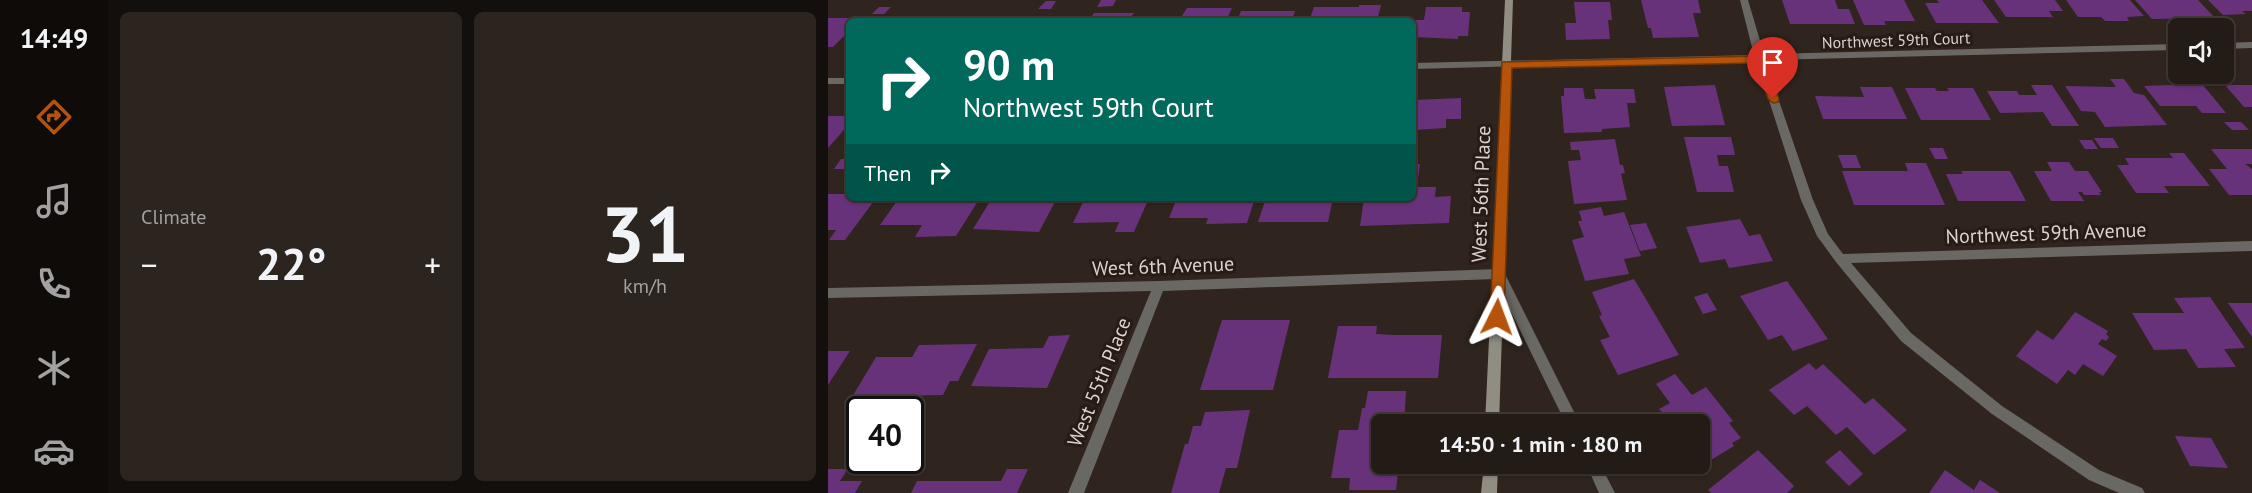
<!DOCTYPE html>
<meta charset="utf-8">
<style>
:root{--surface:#231b16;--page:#2b241f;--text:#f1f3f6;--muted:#a3a1a1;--line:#403935;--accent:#b45309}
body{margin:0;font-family:"PT Sans",sans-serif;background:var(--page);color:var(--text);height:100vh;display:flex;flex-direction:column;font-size:22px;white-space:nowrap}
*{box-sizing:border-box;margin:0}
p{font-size:20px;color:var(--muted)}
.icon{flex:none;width:33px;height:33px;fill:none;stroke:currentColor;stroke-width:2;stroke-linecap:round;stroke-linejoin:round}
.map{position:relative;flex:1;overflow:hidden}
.sheet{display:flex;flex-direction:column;gap:12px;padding:12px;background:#130f0c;width:720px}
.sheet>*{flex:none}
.banner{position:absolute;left:18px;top:18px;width:570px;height:183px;border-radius:9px;box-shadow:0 2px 4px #0004,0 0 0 2px var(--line);background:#00695c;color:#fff;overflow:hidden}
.controls{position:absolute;left:1340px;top:18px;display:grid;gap:12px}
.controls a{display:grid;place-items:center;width:66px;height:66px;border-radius:9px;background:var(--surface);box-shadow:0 2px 4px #0004,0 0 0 2px var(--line);font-size:30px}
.speed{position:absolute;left:18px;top:396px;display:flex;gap:12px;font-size:30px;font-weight:700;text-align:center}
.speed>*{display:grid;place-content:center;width:78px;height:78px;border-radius:50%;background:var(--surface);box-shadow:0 2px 4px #0004,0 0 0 2px var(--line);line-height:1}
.speed .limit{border:3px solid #111;border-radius:9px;background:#fff;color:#111}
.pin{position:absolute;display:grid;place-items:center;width:51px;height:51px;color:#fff;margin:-62px -26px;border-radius:50% 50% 50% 0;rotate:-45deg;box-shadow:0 0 6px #0007}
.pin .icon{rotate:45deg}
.me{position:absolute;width:66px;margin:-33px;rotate:3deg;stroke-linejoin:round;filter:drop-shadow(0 0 4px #0008)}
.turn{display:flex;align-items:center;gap:21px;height:126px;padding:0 18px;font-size:27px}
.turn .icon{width:78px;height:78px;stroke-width:2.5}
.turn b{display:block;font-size:42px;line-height:51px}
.then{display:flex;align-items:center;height:57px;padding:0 18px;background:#0003;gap:12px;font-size:22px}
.big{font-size:45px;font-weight:600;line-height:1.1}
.sheet .card{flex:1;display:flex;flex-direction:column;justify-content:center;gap:9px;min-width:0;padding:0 21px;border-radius:9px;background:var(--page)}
.sheet .dial{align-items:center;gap:0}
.dial b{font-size:78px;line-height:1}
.heat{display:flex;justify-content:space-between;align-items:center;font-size:33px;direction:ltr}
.sheet .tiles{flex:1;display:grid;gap:12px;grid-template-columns:repeat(2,1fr)}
.trip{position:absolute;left:543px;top:414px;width:339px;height:60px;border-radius:9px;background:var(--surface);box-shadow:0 2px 4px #0004,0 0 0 2px var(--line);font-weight:600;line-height:60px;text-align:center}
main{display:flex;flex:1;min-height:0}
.menu{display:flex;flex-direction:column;width:108px;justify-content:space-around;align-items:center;background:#0e0b09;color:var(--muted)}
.menu .icon{width:42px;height:42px}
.menu .selected{color:var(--accent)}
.menu b{font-size:27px;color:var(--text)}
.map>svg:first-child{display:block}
</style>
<main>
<nav class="menu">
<b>14:49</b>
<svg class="icon selected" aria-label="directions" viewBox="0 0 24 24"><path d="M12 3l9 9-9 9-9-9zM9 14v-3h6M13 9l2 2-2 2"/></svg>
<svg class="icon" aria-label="music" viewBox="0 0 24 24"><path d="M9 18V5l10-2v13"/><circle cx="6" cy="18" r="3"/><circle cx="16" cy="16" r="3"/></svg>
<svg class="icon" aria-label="phone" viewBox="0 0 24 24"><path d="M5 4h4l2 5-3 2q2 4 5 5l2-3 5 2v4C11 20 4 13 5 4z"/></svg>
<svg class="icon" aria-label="climate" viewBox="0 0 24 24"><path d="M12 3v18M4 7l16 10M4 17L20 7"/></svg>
<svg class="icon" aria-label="car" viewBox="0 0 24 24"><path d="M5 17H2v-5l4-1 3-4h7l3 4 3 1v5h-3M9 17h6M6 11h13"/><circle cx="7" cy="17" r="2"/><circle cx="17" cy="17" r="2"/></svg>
</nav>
<section class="sheet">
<div class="tiles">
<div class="card"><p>Climate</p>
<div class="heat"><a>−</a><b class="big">22°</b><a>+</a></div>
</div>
<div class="card dial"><b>31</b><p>km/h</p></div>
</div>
</section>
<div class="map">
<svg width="1424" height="493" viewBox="0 0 1424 493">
<rect width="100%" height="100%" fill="#2f241e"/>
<!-- building -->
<path fill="#68327b" d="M273 0H288L285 6 269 7Z
M813 0H870L873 13H865L871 37 825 38 823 28H820Z
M954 0H1007L1010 9H1021L1027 24H962Z
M1025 0H1076L1087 21H1056L1058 25H1036Z
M1109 0H1154L1171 23H1108L1097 3H1111Z
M1166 0H1227L1235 11H1221L1225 17H1178Z
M1238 0H1302L1316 16 1299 17 1301 21H1277L1273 17H1250Z
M1307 0H1370L1387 18 1324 19Z
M1380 0H1424V11H1414L1418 14 1395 15Z
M218 1H228L223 9H210Z
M746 2H782L784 20H780L782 39 738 40 737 23H748Z
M531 5H553L549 21H481L486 7H531Z
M51 7H63L56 14H44Z
M598 7H634V12H642L640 36H630V39L585 37V20H596Z
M359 8H404L398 21H330L332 16H354Z
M413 11H467L464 21H409Z
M266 13H306L303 17H312L310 21H261Z
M144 17H167L164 21H140Z
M0 18H34L31 21H21V31L5 47H0Z
M1282 79H1296L1306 93 1316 95 1339 125 1277 127 1267 112 1253 111 1237 86 1288 87Z
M1343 84 1375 85 1398 113H1374L1368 106H1332L1316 86 1344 85Z
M887 85 897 125 844 126 836 87Z
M1203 85H1224L1251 126H1224L1215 112 1172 113 1159 91H1189L1191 95H1209Z
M1397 85H1424V107H1416Z
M1032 87H1064L1079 119H995L987 96 1036 97Z
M736 88H755L757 99H768L766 89H806L808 103H799L802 127 774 129V132L736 133 733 96H736Z
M1077 88H1107L1109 91H1121L1119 88H1145L1163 120H1093Z
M633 98V119H618V128L585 130V100Z
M0 116H21V124L0 148Z
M1396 122H1413L1421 130H1404Z
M856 137H903L907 155H889L891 166H900L906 192H869Z
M1266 138H1285L1291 148H1273Z
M787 139 792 165H795L797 173 793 174 799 200 746 204 740 161 753 160 751 150H743L742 142Z
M1251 140H1264L1270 149H1257Z
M1101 148H1115L1120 159H1107Z
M1383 149H1424V164H1417L1424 169V195H1401L1381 169H1399Z
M1341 153H1356L1382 186H1336L1341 193H1308L1289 165H1301L1297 158H1345Z
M1010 155H1028L1033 168H1015Z
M13 159H21V169H6Z
M1219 162H1241L1247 171H1260L1274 192H1271L1273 195H1256L1254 192H1250L1256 201H1223L1206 171H1224Z
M1077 163H1098L1117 205H1026L1014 171H1080Z
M585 164H592L590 178H585Z
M1133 171H1182L1198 201H1130L1118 174H1135Z
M585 187H608L607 197 623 196 621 223 532 226 536 198H585Z
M0 194H21V198H36L33 201H46L17 240H1L8 230H0Z
M71 198H152L128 236 87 237 94 225H52Z
M164 198H229L211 232 145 229Z
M257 198H321L306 232H287L291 222 245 223Z
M349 198H427L419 223 378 224 380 218H341Z
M438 198H505L500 222H430Z
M773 207 776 216 796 212 813 256 796 259 801 274 757 281 744 240 756 237 750 221H754L751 211Z
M912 219 921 236 932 234 945 261 901 268 897 259 872 263 858 227Z
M818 223 829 248 812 251 802 225Z
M806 279 851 355 790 375 772 340 782 337 771 316 774 315 764 292Z
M959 281 1000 339 965 351 954 335 940 340 912 296Z
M879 293 889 310 875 314 866 297Z
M1382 297 1417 348 1396 349 1408 367 1370 368 1358 349 1326 350 1304 313H1356L1346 298Z
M1400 303H1424V337Z
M1247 312 1280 331 1278 334 1281 337 1278 341 1274 339 1270 344 1289 356 1275 376 1255 364 1247 375 1240 370 1229 384 1188 356 1209 330 1225 340Z
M394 320H462L445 390H372Z
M510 326H549L548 334 565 335H614L610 378H500Z
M242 335 219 388 143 386 161 349 215 348 221 336Z
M149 344 130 381H122L115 395 24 397 48 357H84L91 345Z
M0 351H22L0 385Z
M981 363 988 370 995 364 1037 404 1045 398 1079 430 1046 455 1019 427 1008 435 979 406 966 415 941 390Z
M847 374 864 395 878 387 905 421 901 423 913 438 904 443 906 446 863 472 856 464H872V424H829L825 418 835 413 831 409 842 403 828 384Z
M540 391H578L576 424H554V464H571L568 490H521L522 478H503L511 430H530L534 408H537Z
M422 410 409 468H398L391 493H343L357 444H360L365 426H373L377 412Z
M1347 436 1383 438 1400 468 1362 466Z
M930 450 966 486 959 493H883L880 490Z
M1012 450 1035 474 1021 486 997 462Z
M0 469H20L12 481H34L27 493H0Z
M179 469H200L189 493H83L89 481H173Z
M1117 470 1146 490 1152 480 1172 493H1101Z"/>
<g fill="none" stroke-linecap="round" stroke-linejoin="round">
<!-- street -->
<path fill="#6a6862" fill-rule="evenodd" d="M912 0H920L936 54 1350 44V50L937 60 985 200 1000 234 1015 254 1424 241V251L1023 263 1083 333 1174 406 1271 470 1314 488 1317 493H1291L1261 480 1164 414 1073 341 1008 262 989 236 973 200 928 60 585 69V63L926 55Z
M1424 42V48L1395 49V43Z
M0 78H21V84H0Z
M671 269 675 271 677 274 752 424H738L667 279 335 291 256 493H240L323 291 0 298V288L331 281Z
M758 464H772L787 493H771Z"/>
<!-- secondary -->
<path fill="#908d83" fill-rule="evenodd" d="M677 0H685L671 424H657Z
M656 464H670L669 493H653Z"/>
</g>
<!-- route -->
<path fill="#b45309" stroke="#753606" stroke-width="1.5" d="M932 56 937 59 951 99 950 102 945 103 940 99 928 63 684 68 676 317 674 321H664L662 317 674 62Z"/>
<g text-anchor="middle" stroke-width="6" stroke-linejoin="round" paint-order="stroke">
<!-- far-street labels -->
<g font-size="16" fill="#dbd3cf" stroke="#261b15">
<text transform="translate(1068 40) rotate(-2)" y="6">Northwest 59th Court</text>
</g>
<!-- street labels -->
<g font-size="20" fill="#dbd3cf" stroke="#261b15">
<text transform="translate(653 194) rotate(-88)" y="7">West 56th Place</text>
<text transform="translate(1218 233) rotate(-2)" y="7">Northwest 59th Avenue</text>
<text transform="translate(335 266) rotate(-2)" y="7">West 6th Avenue</text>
<text transform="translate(271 382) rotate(-68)" y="7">West 55th Place</text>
</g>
</g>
</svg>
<div class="controls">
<a><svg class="icon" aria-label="sound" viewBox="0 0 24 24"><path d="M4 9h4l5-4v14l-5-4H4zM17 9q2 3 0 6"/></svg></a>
</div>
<div class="speed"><div class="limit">40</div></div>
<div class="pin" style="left:945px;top:99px;background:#d93025"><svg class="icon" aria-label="arrive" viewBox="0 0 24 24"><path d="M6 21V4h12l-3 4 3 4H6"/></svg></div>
<svg class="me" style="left:669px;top:317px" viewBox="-20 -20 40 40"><path d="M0-17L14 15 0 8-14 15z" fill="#b45309" stroke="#fff" stroke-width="4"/></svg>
<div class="trip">14:50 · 1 min · 180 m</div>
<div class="banner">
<div class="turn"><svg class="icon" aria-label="right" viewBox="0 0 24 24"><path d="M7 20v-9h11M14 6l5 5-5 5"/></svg><div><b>90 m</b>Northwest 59th Court</div></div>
<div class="then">Then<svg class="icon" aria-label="right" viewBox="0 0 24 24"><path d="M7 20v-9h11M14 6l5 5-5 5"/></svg></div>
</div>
</div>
</main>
